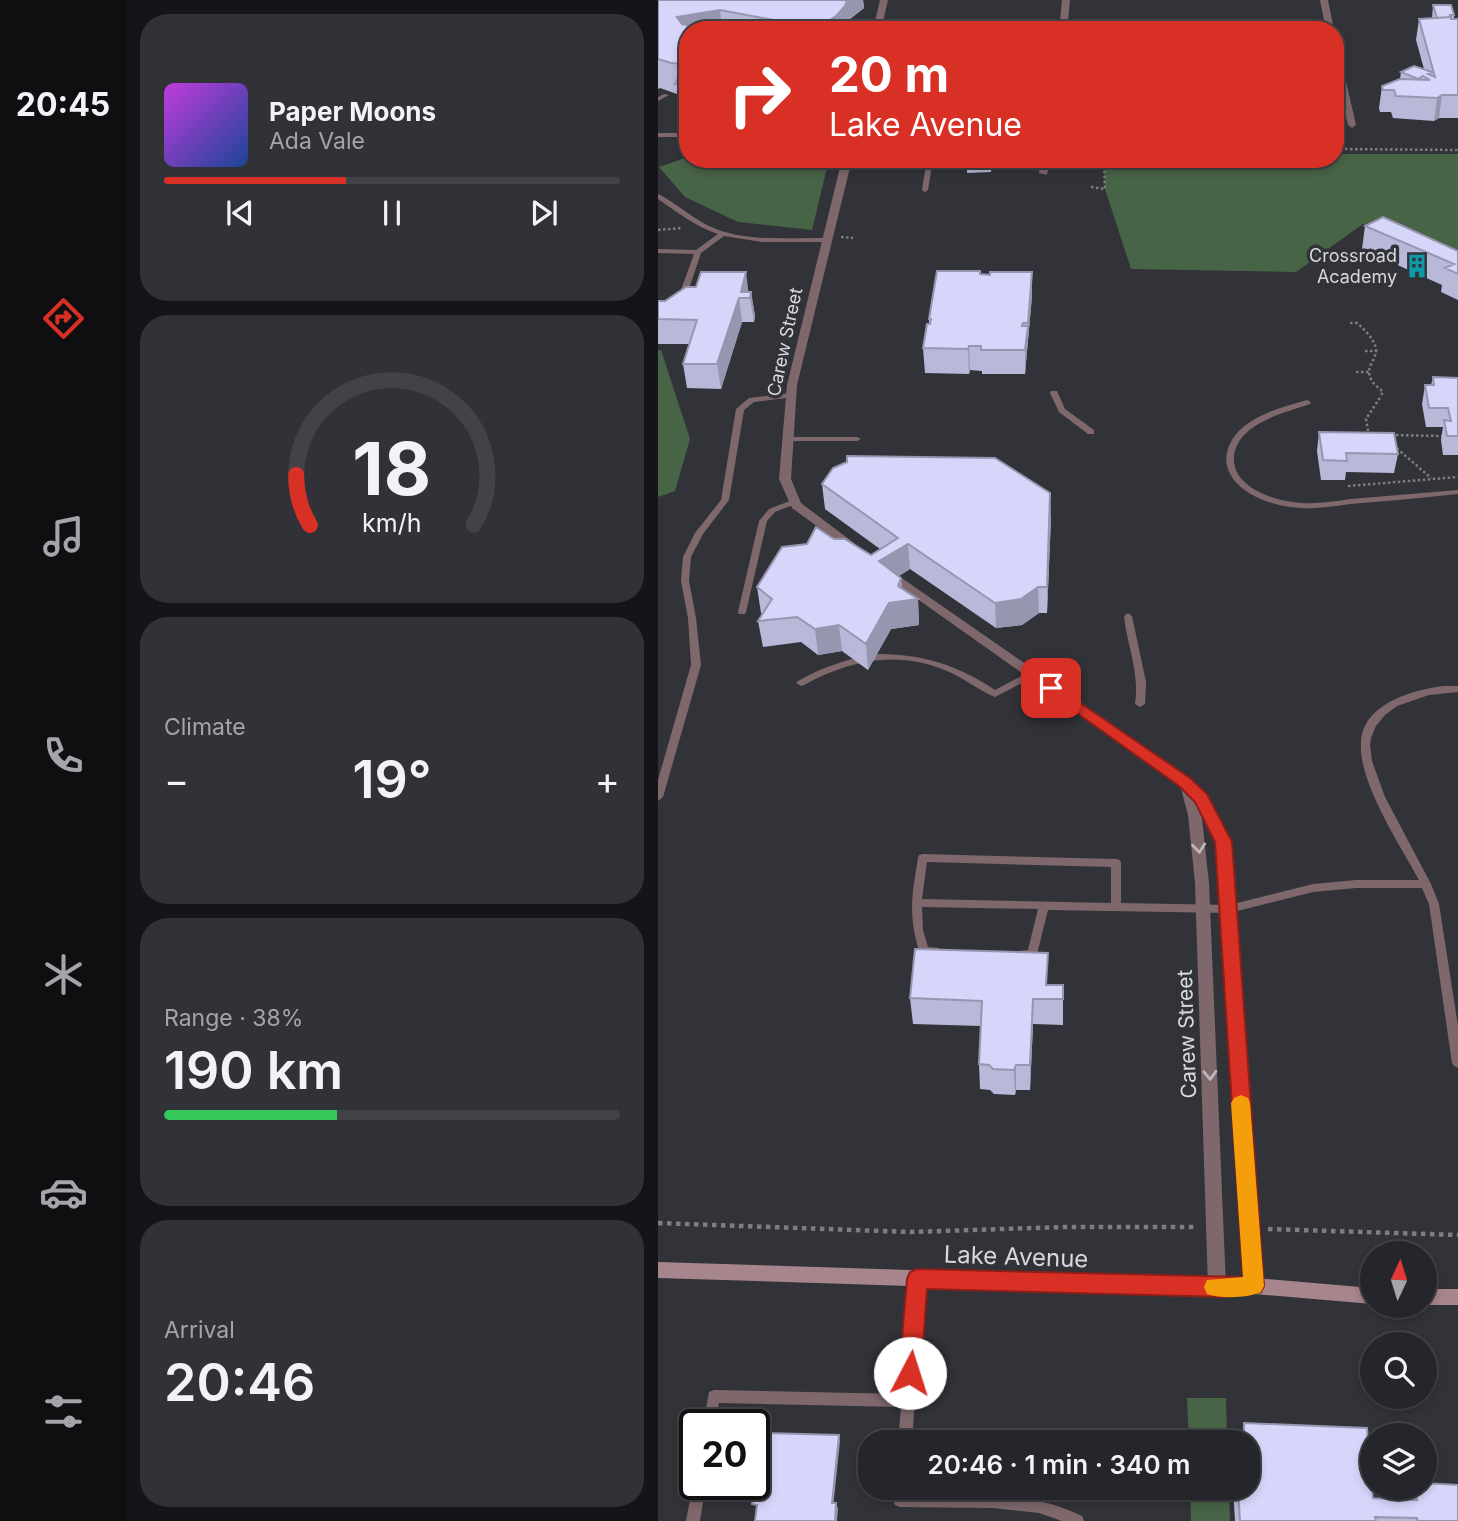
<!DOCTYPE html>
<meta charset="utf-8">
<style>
:root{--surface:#25262b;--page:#313237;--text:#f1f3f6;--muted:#a3a5a9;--line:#424347;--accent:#d93025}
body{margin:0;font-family:Inter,sans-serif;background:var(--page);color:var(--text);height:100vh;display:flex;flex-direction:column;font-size:26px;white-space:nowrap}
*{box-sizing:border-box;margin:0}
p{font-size:23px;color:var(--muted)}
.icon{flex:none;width:38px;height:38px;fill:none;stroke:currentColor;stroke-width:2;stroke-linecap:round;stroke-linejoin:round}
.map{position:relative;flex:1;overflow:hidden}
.panel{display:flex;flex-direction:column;gap:14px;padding:14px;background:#141518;width:532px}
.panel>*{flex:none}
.top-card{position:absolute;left:21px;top:21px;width:665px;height:147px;border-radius:28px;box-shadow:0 4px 10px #0003,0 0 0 2px var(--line);background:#d93025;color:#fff;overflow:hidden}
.needle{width:46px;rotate:4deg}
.controls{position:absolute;left:702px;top:1241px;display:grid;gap:14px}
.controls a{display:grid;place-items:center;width:77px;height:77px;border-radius:50%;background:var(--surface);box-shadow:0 4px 10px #0003,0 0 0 2px var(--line);font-size:35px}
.speed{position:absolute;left:21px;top:1409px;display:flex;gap:14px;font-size:35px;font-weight:700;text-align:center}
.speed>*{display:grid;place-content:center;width:91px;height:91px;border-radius:50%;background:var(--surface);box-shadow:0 4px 10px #0003,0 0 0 2px var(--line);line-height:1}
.speed .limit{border:4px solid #111;border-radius:10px;background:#fff;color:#111}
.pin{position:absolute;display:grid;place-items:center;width:60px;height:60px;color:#fff;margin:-30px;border-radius:14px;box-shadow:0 4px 10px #0006}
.me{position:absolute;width:77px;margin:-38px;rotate:5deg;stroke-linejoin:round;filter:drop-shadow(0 0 5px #0008)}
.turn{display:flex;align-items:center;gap:24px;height:147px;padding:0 35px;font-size:32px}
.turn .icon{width:91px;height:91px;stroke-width:2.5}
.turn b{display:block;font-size:49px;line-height:60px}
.big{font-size:52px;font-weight:600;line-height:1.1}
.panel .widget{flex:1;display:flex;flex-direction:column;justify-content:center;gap:10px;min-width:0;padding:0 24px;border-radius:28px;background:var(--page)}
.panel .dial{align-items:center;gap:0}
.dial svg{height:182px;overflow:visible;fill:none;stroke:var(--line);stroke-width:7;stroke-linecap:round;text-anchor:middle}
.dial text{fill:var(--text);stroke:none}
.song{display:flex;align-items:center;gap:21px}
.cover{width:84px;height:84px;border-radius:10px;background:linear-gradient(135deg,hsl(290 70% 55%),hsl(220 70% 35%))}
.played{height:7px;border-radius:4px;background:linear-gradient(90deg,var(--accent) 40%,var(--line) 40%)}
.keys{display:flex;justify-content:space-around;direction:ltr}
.heat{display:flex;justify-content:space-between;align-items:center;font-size:38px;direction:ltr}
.charge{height:10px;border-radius:5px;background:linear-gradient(90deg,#34c759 38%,var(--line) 0)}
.trip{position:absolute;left:200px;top:1430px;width:402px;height:70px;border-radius:28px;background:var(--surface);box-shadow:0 4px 10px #0003,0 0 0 2px var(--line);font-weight:600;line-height:70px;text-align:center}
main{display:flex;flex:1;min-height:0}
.tabs{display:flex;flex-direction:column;width:126px;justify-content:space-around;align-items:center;background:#0f0f11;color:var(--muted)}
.tabs .icon{width:49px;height:49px}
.tabs .on{color:var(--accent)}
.tabs b{font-size:32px;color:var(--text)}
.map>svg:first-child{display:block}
</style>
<main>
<nav class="tabs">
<b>20:45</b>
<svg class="icon on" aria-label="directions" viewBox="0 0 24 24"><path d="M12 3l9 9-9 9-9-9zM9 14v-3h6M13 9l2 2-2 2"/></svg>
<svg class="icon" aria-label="music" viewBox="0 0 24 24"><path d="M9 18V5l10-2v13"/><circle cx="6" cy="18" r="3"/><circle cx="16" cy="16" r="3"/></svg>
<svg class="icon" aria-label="phone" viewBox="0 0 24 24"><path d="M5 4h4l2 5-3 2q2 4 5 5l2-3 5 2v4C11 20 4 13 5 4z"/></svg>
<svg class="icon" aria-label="climate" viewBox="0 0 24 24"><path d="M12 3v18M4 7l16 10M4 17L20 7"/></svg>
<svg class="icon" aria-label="car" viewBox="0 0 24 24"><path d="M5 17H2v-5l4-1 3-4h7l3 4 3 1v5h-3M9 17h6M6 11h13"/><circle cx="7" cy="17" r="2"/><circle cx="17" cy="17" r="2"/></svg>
<svg class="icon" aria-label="filters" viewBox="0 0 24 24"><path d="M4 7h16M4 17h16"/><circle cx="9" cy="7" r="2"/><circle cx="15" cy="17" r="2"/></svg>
</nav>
<section class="panel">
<div class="widget">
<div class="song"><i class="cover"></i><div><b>Paper Moons</b><p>Ada Vale</p></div></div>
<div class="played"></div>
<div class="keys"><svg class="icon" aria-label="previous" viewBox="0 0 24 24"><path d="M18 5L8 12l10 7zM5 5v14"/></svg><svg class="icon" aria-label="pause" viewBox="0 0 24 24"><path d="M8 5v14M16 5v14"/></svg><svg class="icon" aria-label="next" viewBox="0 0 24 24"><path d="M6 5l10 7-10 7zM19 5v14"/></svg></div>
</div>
<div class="widget dial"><svg viewBox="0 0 100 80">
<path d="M14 69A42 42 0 1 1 86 69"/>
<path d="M14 69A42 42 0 0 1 8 47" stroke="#d93025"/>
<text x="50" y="56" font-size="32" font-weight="700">18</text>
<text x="50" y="72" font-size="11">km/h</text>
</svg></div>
<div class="widget"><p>Climate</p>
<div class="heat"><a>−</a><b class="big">19°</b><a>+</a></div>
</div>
<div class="widget"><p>Range · 38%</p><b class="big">190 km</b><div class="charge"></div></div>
<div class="widget"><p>Arrival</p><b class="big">20:46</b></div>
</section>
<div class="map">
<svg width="800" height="1521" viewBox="0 0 800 1521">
<rect width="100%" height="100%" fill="#313339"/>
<!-- green -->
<path fill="#486447" d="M677 154H800V272L774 248 705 224 638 272 473 269 447 189 446 159H677Z
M30 157V159H171L154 230 80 222 27 197 1 167Z
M0 350H3L32 439 17 491 0 497Z
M529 1398H568L569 1442H531Z
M532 1488H571L572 1521H533Z"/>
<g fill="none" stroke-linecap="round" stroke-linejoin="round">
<!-- path-far1 -->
<path stroke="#7d7e84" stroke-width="2.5" stroke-dasharray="2.5 2.5" stroke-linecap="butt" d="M677 149 800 150
M433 187 447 189 446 159
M0 230 23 228
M183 237 195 238
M692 323H699C738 357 703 359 713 379 715 384 721 388 725 392L722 397
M707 351H720
M698 372H712
M733 435 784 436
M711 436 708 419 723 396
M735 445 773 478
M690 486 800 477"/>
<!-- path -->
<path stroke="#7d7e84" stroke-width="4.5" stroke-dasharray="4.5 4.5" stroke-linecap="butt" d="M0 1223 252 1232 406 1227H538
M610 1229 800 1235"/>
<!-- lane -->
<path fill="#7e686c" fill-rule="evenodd" d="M219 27 250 28 253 30H217Z
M6 94 11 95 0 101V97Z
M0 133H30V137H0Z
M269 159H275L270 190 267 192 264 190Z
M0 194C18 203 33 217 51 226 87 243 130 237 169 238L172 240 169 242H104L66 236 43 253 28 298 22 299 20 298 36 254 0 253V249L38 250 60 234C38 227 19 212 0 199Z
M393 391H399L407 409 436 430V434H430L401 412 392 393Z
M133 393 137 395 136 397 96 402 86 410 71 500 45 534 33 557 31 581 38 618 43 665 5 797 0 801V780L33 665 30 618 23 581 25 557 37 533 63 500 78 409 91 398Z
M649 400 653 402 652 404C626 413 580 423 576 456 573 488 619 502 644 503 660 504 677 501 693 499 728 496 764 493 800 490V494C764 498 728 501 692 504 677 506 660 509 644 508 621 507 591 499 576 480 569 470 566 461 570 449 580 418 621 408 649 400Z
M127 437H199L203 439 199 441H127Z
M137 499 141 501 140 503 117 512 109 521 88 612 87 614H81L80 612 101 521 111 509Z
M470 613 474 616 488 682 487 704 482 707 477 704C482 673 469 646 466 616Z
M217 654C264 654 298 664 337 690L371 672H377L379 674 377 676 337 697C320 690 306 678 289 671 238 650 193 660 146 685L143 686 138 683 140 681C165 667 189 659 217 654Z
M785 686H800V692L771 695 739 706 727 715 718 726 713 738 712 745 714 761 727 797 773 884 781 904 800 1026V1068L796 1066 794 1063 771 904 764 888H698L655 892 571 913 390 910 379 954 378 957C372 959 367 959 361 957L360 954 361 951 370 950 380 909 264 907 265 930 270 947 281 948 282 951 281 954C275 956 268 956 262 954L261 951C250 914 254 895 260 858L261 855 265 854 458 859 462 860 463 863V903L571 905 655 884 698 880H761C742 845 700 782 703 742 705 704 754 690 785 686ZM269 862 453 867V903L264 899Z
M259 1273 263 1275 265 1279 254 1442H240L243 1407 61 1403 57 1424H45L51 1392 56 1390 244 1394 253 1279 255 1275Z
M36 1479 37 1484H48L42 1521H28Z
M236 1488H250L249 1493C311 1494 367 1489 424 1516L426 1521H404L381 1513 334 1508 242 1507 237 1505 235 1500Z"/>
<!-- street -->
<path fill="#7e686c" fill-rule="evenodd" d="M222 0H230L223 30H215Z
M404 0H412L409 30H401Z
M662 0H670L676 30H668Z
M677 49 681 51 698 125 694 128 690 125 677 70Z
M184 159H194L139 385 133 479 143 503 200 546 202 549 196 553 134 508 121 479 129 385Z
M382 159H392L389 175 381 173Z
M238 574 532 778C559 807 572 836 577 875L605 1286 602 1292 596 1294 590 1292 587 1286 563 875C559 852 555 830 543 810L551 883 568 1287 565 1293 559 1295 553 1293 550 1287 537 883 530 815 522 785 234 581 232 578 234 575Z"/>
<!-- secondary -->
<path fill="#a7858c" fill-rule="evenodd" d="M0 1262 566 1280 596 1278 714 1288V1304L596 1294 566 1296 0 1278Z
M766 1289H800V1305H766Z"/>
</g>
<!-- wall -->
<path fill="#b8b8d8" d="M0 0H205L206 8 192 19 191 30H30V115H22L19 94 2 88 0 89Z
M775 5 796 15V19H800V118H781L776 121 735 118 733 112H722L721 108 724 86 742 79 743 72 766 69 758 40 761 19 774 18Z
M271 159H334L333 172 309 173V170H284V163Z
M707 226 800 251V300L783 292 784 285 704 249Z
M322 274 374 296 367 374H324V371L312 370 311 374 267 373 265 348 271 324V319Z
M93 292 97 316 96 322H84L63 389 29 388 25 364 31 344H0V301H7Z
M775 377 800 378V455H785L783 440 785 427H768L764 404 767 385H773Z
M661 432 740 454 736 473 688 472 687 480H663L659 451Z
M164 484 393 518 389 613H381L364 625 338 628 252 569 241 576 243 578 244 588 260 599 261 625 233 629 210 670 184 651 160 655 143 642 105 647 100 621 105 614 103 613 99 587 176 539 213 555 222 549 167 509Z
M390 985H405V1025L375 1024 372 1090H358L357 1095 336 1094 332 1090 322 1089 321 1064 323 1026 255 1024 252 998Z
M586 1423 715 1498 751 1500 755 1488H766L800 1521H577L575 1488H590V1442H583Z"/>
<!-- shaded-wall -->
<path fill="#9696b0" d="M188 0H205L206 8 192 19 191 30H159V28Z
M62 10 64 30H30V46L19 17Z
M784 95 781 118 776 121 779 98Z
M88 272 91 296 83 292Z
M374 272V296L367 374V350Z
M93 292 97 316 96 322 92 298Z
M81 298 84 322 63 389 59 364Z
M311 346 312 370 311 374 310 349Z
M392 493 393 518 389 613V587Z
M250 544 252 569 223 587 221 561Z
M243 578 245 601 260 599 261 625 233 629 210 670 208 644Z
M380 587 381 613 364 625 338 628 337 603Z
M181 625 184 651 160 655 157 629Z
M375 999V1024L372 1090V1065Z
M358 1065V1090L357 1095 356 1070Z
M181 1435 182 1441 175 1508 174 1503Z
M178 1503 180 1509 179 1521H177Z"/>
<!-- building -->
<path fill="#d6d6fb" stroke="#9696b0" stroke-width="2" d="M0 0H189L187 6 178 16 159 28 62 10 19 17 24 24 29 25 32 30H30V84H17L27 64 13 63 0 59Z
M775 5H793L796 15H792L794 19 793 17 779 18Z
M793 17V19H800V95H784L779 98 738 96 736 90H725L724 86 742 79 772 80 765 76 760 79 743 72 756 66 774 72 770 74 777 77 761 19Z
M725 217 800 251V274L787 268 796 264 707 226Z
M279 271H322V274L332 275V272H374L370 323H365L364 326H370L367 350H323V346H311L310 349 265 348 269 324H272L273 319H271Z
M43 272H88L83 292H93L92 298H81L59 364H25L39 320 0 319V301H7L28 287H38Z
M775 377 800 378V436H789L786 420 793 421 790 408H771L767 385H776Z
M661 432 736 433 740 454 688 453 689 461 665 460Z
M189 456 337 458 392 493 389 587H380L363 599 337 603 250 544 221 561 243 578 240 586 260 599 231 603 208 644 181 625 157 629 139 617 100 621 114 599 99 587 124 547 149 544 158 527 176 539H187L213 555 240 538 164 484 175 468 189 462Z
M257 949 390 953 388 985H405V999H375L372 1065H358L356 1070 335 1069 331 1065 321 1064 324 1001 252 998Z
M586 1423 709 1428 715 1498 759 1500 757 1488H766V1483L800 1485V1521H760L759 1518 717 1517 718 1521H582L580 1488H590V1442H586Z
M107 1433 181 1435 174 1503H178L177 1521H97L99 1505 94 1504Z"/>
<!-- one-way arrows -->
<defs><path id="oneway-chevron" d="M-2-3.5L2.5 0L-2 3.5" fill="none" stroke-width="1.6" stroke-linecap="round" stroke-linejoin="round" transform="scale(1.75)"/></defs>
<g stroke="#bdb7bb">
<use href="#oneway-chevron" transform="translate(541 848) rotate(84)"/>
<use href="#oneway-chevron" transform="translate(552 1075) rotate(88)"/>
</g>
<!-- route -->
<path fill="#d93025" stroke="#8d1f18" stroke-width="2" d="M393 683 532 778 549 794 574 842 606 1286 603 1292 566 1297 269 1289 263 1373 260 1381 252 1384 244 1381 241 1373 249 1279 252 1272 259 1269 585 1277 557 842 537 802 521 786 388 691 385 688 388 684Z"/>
<!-- slow -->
<path fill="#f59e0b" d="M583 1095 590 1098 592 1103 606 1286 603 1292C589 1298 564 1299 549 1294L546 1287 549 1280 585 1277 573 1103 576 1098Z"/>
<!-- icons -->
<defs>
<g id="building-bare" transform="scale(1.89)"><path d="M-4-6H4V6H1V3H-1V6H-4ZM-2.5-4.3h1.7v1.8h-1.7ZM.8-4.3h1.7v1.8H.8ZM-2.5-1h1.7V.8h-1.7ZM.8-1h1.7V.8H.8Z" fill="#0f9aa8" stroke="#313339" stroke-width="2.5" paint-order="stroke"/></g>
</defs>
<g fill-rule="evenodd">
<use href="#building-bare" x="759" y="266"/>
</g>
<g text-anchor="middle" stroke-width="7" stroke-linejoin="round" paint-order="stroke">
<!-- far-poi labels -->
<g font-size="18" fill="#d8d9dd" stroke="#313339" text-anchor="end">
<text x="739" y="262">Crossroad<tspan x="739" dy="21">Academy</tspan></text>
</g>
<!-- far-street labels -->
<g font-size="18" fill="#d8d9dd" stroke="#313339">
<text transform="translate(127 342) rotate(-78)" y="6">Carew Street</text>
</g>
<!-- street labels -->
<g font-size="21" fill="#d8d9dd" stroke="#313339">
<text transform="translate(529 1034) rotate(-92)" y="7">Carew Street</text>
</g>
<!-- near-street labels -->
<g font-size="24" fill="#d8d9dd" stroke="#313339">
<text transform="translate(358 1257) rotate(2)" y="8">Lake Avenue</text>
</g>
</g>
</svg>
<div class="controls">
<a><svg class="needle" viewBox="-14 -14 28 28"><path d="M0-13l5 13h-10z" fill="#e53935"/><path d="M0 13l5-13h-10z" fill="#a3a5a9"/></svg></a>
<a><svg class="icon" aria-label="search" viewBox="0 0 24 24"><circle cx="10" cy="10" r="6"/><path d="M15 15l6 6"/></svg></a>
<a><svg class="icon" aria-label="layers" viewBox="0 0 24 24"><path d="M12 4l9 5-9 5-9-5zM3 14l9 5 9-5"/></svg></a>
</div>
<div class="speed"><div class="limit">20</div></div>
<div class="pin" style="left:393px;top:688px;background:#d93025"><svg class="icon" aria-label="arrive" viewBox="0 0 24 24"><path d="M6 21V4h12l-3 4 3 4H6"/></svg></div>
<svg class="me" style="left:252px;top:1373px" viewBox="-20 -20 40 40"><circle r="19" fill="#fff"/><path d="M0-13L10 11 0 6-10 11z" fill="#d93025"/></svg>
<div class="trip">20:46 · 1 min · 340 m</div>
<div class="top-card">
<div class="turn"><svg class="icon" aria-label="right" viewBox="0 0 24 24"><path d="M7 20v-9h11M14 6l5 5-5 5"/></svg><div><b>20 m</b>Lake Avenue</div></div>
</div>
</div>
</main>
